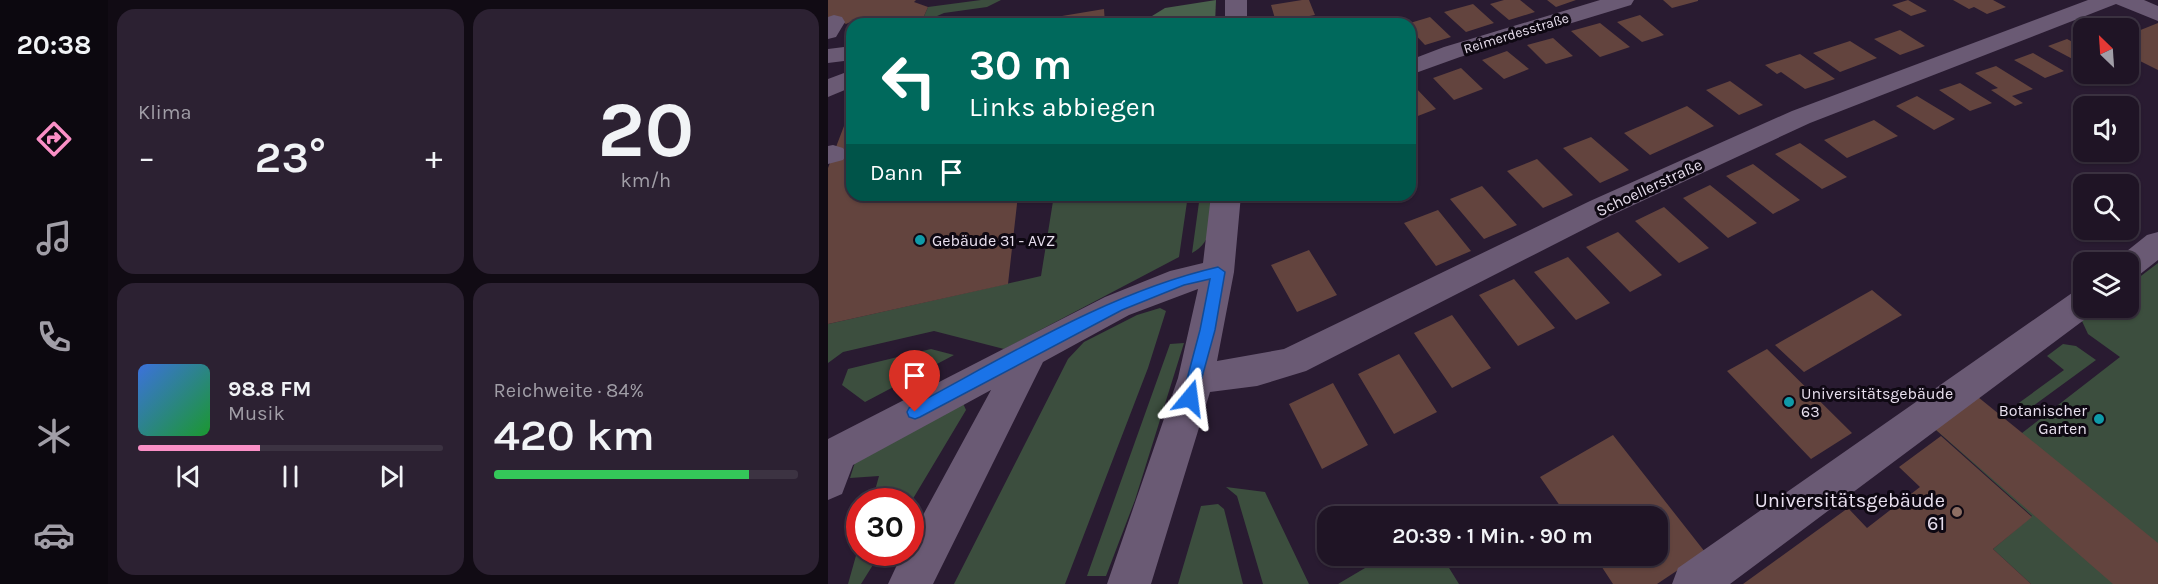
<!DOCTYPE html>
<html lang="de">
<meta charset="utf-8">
<style>
:root{--surface:#1f1425;--page:#2c2132;--text:#f1f3f6;--muted:#a19ea7;--line:#3c3342;--accent:#fa8fc6}
body{margin:0;font-family:Karla,sans-serif;background:var(--page);color:var(--text);height:100vh;display:flex;flex-direction:column;font-size:22px;white-space:nowrap}
*{box-sizing:border-box;margin:0}
p{font-size:20px;color:var(--muted)}
.icon{flex:none;width:33px;height:33px;fill:none;stroke:currentColor;stroke-width:2;stroke-linecap:round;stroke-linejoin:round}
.map{position:relative;flex:1;overflow:hidden}
.sheet{display:flex;flex-direction:column;gap:9px;padding:9px;background:#110b14;width:720px}
.sheet>*{flex:none}
.banner{position:absolute;left:18px;top:18px;width:570px;height:183px;border-radius:18px;box-shadow:0 2px 4px #0004,0 0 0 2px var(--line);background:#00695c;color:#fff;overflow:hidden}
.needle{width:39px;rotate:335deg}
.fabs{position:absolute;left:1245px;top:18px;display:grid;gap:12px}
.fabs a{display:grid;place-items:center;width:66px;height:66px;border-radius:12px;background:var(--surface);box-shadow:0 2px 4px #0004,0 0 0 2px var(--line);font-size:30px}
.speed{position:absolute;left:18px;top:488px;display:flex;gap:12px;font-size:30px;font-weight:700;text-align:center}
.speed>*{display:grid;place-content:center;width:78px;height:78px;border-radius:50%;background:var(--surface);box-shadow:0 2px 4px #0004,0 0 0 2px var(--line);line-height:1}
.speed .limit{border:9px solid #d22;background:#fff;color:#111}
.pin{position:absolute;display:grid;place-items:center;width:51px;height:51px;color:#fff;margin:-62px -26px;border-radius:50% 50% 50% 0;rotate:-45deg;box-shadow:0 0 6px #0007}
.pin .icon{rotate:45deg}
.me{position:absolute;width:66px;margin:-33px;rotate:16deg;stroke-linejoin:round;filter:drop-shadow(0 0 4px #0008)}
.turn{display:flex;align-items:center;gap:21px;height:126px;padding:0 24px;font-size:27px}
.turn .icon{width:78px;height:78px;stroke-width:2.5}
.turn b{display:block;font-size:42px;line-height:51px}
.then{display:flex;align-items:center;height:57px;padding:0 24px;background:#0003;gap:12px;font-size:22px}
.big{font-size:45px;font-weight:600;line-height:1.1}
.sheet .widget{flex:1;display:flex;flex-direction:column;justify-content:center;gap:9px;min-width:0;padding:0 21px;border-radius:18px;background:var(--page)}
.sheet .dial{align-items:center;gap:0}
.dial b{font-size:78px;line-height:1}
.song{display:flex;align-items:center;gap:18px}
.cover{width:72px;height:72px;border-radius:9px;background:linear-gradient(135deg,hsl(220 70% 55%),hsl(130 70% 35%))}
.played{height:6px;border-radius:3px;background:linear-gradient(90deg,var(--accent) 40%,var(--line) 40%)}
.keys{display:flex;justify-content:space-around;direction:ltr}
.heat{display:flex;justify-content:space-between;align-items:center;font-size:33px;direction:ltr}
.charge{height:9px;border-radius:4px;background:linear-gradient(90deg,#34c759 84%,var(--line) 0)}
.sheet .tiles{flex:1;display:grid;gap:9px;grid-template-columns:repeat(2,1fr)}
.trip{position:absolute;left:489px;top:506px;width:351px;height:60px;border-radius:18px;background:var(--surface);box-shadow:0 2px 4px #0004,0 0 0 2px var(--line);font-weight:600;line-height:60px;text-align:center}
main{display:flex;flex:1;min-height:0}
.tabs{display:flex;flex-direction:column;width:108px;justify-content:space-around;align-items:center;background:#0c080f;color:var(--muted)}
.tabs .icon{width:42px;height:42px}
.tabs .active{color:var(--accent)}
.tabs b{font-size:27px;color:var(--text)}
.map>svg:first-child{display:block}
</style>
<main>
<nav class="tabs">
<b>20:38</b>
<svg class="icon active" aria-label="directions" viewBox="0 0 24 24"><path d="M12 3l9 9-9 9-9-9zM9 14v-3h6M13 9l2 2-2 2"/></svg>
<svg class="icon" aria-label="music" viewBox="0 0 24 24"><path d="M9 18V5l10-2v13"/><circle cx="6" cy="18" r="3"/><circle cx="16" cy="16" r="3"/></svg>
<svg class="icon" aria-label="phone" viewBox="0 0 24 24"><path d="M5 4h4l2 5-3 2q2 4 5 5l2-3 5 2v4C11 20 4 13 5 4z"/></svg>
<svg class="icon" aria-label="climate" viewBox="0 0 24 24"><path d="M12 3v18M4 7l16 10M4 17L20 7"/></svg>
<svg class="icon" aria-label="car" viewBox="0 0 24 24"><path d="M5 17H2v-5l4-1 3-4h7l3 4 3 1v5h-3M9 17h6M6 11h13"/><circle cx="7" cy="17" r="2"/><circle cx="17" cy="17" r="2"/></svg>
</nav>
<section class="sheet">
<div class="tiles">
<div class="widget"><p>Klima</p>
<div class="heat"><a>−</a><b class="big">23°</b><a>+</a></div>
</div>
<div class="widget dial"><b>20</b><p>km/h</p></div>
<div class="widget">
<div class="song"><i class="cover"></i><div><b>98.8 FM</b><p>Musik</p></div></div>
<div class="played"></div>
<div class="keys"><svg class="icon" aria-label="previous" viewBox="0 0 24 24"><path d="M18 5L8 12l10 7zM5 5v14"/></svg><svg class="icon" aria-label="pause" viewBox="0 0 24 24"><path d="M8 5v14M16 5v14"/></svg><svg class="icon" aria-label="next" viewBox="0 0 24 24"><path d="M6 5l10 7-10 7zM19 5v14"/></svg></div>
</div>
<div class="widget"><p>Reichweite · 84%</p><b class="big">420 km</b><div class="charge"></div></div>
</div>
</section>
<div class="map">
<svg width="1330" height="584" viewBox="0 0 1330 584">
<rect width="100%" height="100%" fill="#291b31"/>
<!-- green -->
<path fill="#3c4e3e" d="M153 0H173L159 7 116 13 93 23 100 7Z
M226 195H360L351 257 176 349 106 331 15 352 0 363V324L213 276Z
M372 195H386C383 218 386 242 364 253Z
M1330 263V584H1203L1165 549 1204 516 1107 429 1194 433 1292 357 1260 334 1253 319 1269 308H1300L1301 285Z
M332 308 338 311 320 368 237 584H126L240 359 256 342 309 315Z
M356 343 307 500 278 576H259L342 344Z
M1235 344 1248 346 1268 360 1197 412 1188 405 1236 370 1219 356Z
M103 349 126 355 37 402 14 385 20 369Z
M134 401 138 410 83 502 44 501 51 476 22 478 28 459Z
M398 487 437 492 481 584H435L409 496Z
M390 504 396 509 415 584H350L373 506Z
M31 545 32 552H53L33 584H20Z
M559 555H613L631 584H510Z"/>
<!-- forest -->
<path fill="#49614c" d="M388 0 387 24H311L337 8Z"/>
<!-- building -->
<path fill="#63443e" d="M0 0H88L86 2 100 7 96 16 75 24H27L29 19 18 24 12 21 0 23Z
M474 0H481L487 15 448 22 443 5Z
M676 0H692L707 12 681 20 662 4Z
M719 0H748L728 7Z
M835 0H870V1L844 8Z
M1080 0 1099 11 1083 16 1064 5Z
M1125 0H1165L1178 7 1159 14 1146 7 1141 9Z
M645 4 666 23 638 32 616 12Z
M276 9 277 24H193L192 23Z
M812 15 836 35 814 42 789 22Z
M602 17 623 37 597 45 582 29V23Z
M772 23 802 47 772 57 743 31Z
M1330 23V70L1300 55V35Z
M1072 30 1097 46 1072 55 1046 39Z
M725 38 745 56 718 64 699 45Z
M1239 39 1256 48V65L1220 46Z
M1022 41 1049 58 1012 72 985 53Z
M679 51 701 69 676 79 654 60Z
M1205 53 1236 71 1217 78 1186 60Z
M972 54 1007 79 977 89 953 72 949 74 937 65Z
M1168 66 1205 89 1184 96 1195 103 1187 106 1163 90 1170 88 1147 73Z
M633 68 655 89 626 100 605 78Z
M902 81 935 105 911 115 878 90Z
M1132 83 1164 103 1142 111 1111 90Z
M585 85 608 109 582 119V86Z
M1089 96 1127 119 1106 130 1068 106Z
M24 105V195H190L180 284 0 324V168Z
M859 106 886 126 822 155 796 133Z
M1046 120 1070 136 1019 158 996 140Z
M763 137 801 170 772 183 735 148Z
M972 143 1019 177 994 189 947 154Z
M709 159 745 195 715 208 679 171Z
M925 164 972 200 945 214 898 176Z
M882 185 929 223 900 238 855 198Z
M654 186 689 225 656 239 622 199Z
M836 207 881 248 851 263 807 221Z
M610 210 643 251 608 266 576 223Z
M790 232 834 275 802 292 758 247Z
M481 250 509 295 469 312 443 265Z
M740 257 782 303 748 320 706 272Z
M686 279 727 328 690 346 651 295Z
M1044 290 1074 315 976 372 947 345Z
M624 315 663 368 624 388 586 333Z
M939 349 1024 433 983 459 899 371Z
M571 354 609 412 566 434 530 374Z
M505 383 540 445 494 469 461 404Z
M1150 397 1330 543V584H1285L1107 429Z
M785 435 877 552 829 584H785L766 555H830V516H739L712 477Z
M1113 436 1204 517 1165 549 1203 584H915L1020 508 1039 528 1092 487 1071 467Z"/>
<g fill="none" stroke-linecap="round" stroke-linejoin="round">
<!-- minor -->
<path fill="#6a5a74" fill-rule="evenodd" d="M397 0H419V24H397Z
M772 0H806L803 5 632 57 582 75V60L616 47Z
M1260 0H1316L1330 6V21L1288 4 982 123 784 215 478 371 429 386 382 392 323 584H279L350 378 370 289 301 315 215 362 105 584H60L75 552H82V539L163 390 25 465 14 494 0 500V439L277 297 342 271 375 263 383 195H413L406 272 389 361 456 349 762 201 964 111Z
M6 15 14 17 17 22 8 37 0 39V17Z
M24 46V60L0 63V49Z
M24 70V87L0 97V79Z
M5 145 15 148 19 154 15 160 0 164V146Z
M1330 232V260L1311 275 1300 279V262H1286L1289 259 1319 235Z
M1256 289V308H1270L1268 311 902 584H844L850 568 1244 293Z"/>
</g>
<!-- route -->
<path fill="#1a73e8" stroke="#114b97" stroke-width="1.5" d="M390 267 397 272 387 330 367 403 362 405 357 403 354 398 372 330 382 279 356 285 294 310 92 417 87 419 81 417 79 412 81 408C179 356 281 292 390 267Z"/>
<!-- markers -->
<g fill="#0f9aa8" stroke="#0e0812" stroke-width="2">
<circle cx="92" cy="240" r="6"/>
<circle cx="961" cy="402" r="6"/>
<circle cx="1271" cy="419" r="6"/>
</g>
<circle fill="#8d6e63" stroke="#0e0812" stroke-width="2" cx="1129" cy="512" r="6"/>
<g text-anchor="middle" stroke-width="6" stroke-linejoin="round" paint-order="stroke">
<!-- far-street labels -->
<g font-size="14" fill="#e8dfee" stroke="#0e0812">
<text transform="translate(688 33) rotate(-17)" y="5">Reimerdesstraße</text>
</g>
<!-- street labels -->
<g font-size="16" fill="#e8dfee" stroke="#0e0812">
<text transform="translate(821 187) rotate(-25)" y="6">Schoellerstraße</text>
</g>
<!-- poi labels -->
<g font-size="16" fill="#e8dfee" stroke="#0e0812" text-anchor="start">
<text x="104" y="246">Gebäude 31 - AVZ</text>
<text x="973" y="399">Universitätsgebäude<tspan x="973" dy="18">63</tspan></text>
<text x="1259" y="416" text-anchor="end">Botanischer<tspan x="1259" dy="18">Garten</tspan></text>
</g>
<!-- near-poi labels -->
<g font-size="20" fill="#e8dfee" stroke="#0e0812" text-anchor="end">
<text x="1117" y="507">Universitätsgebäude<tspan x="1117" dy="23">61</tspan></text>
</g>
</g>
</svg>
<div class="fabs">
<a><svg class="needle" viewBox="-14 -14 28 28"><path d="M0-13l5 13h-10z" fill="#e53935"/><path d="M0 13l5-13h-10z" fill="#a19ea7"/></svg></a>
<a><svg class="icon" aria-label="sound" viewBox="0 0 24 24"><path d="M4 9h4l5-4v14l-5-4H4zM17 9q2 3 0 6"/></svg></a>
<a><svg class="icon" aria-label="search" viewBox="0 0 24 24"><circle cx="10" cy="10" r="6"/><path d="M15 15l6 6"/></svg></a>
<a><svg class="icon" aria-label="layers" viewBox="0 0 24 24"><path d="M12 4l9 5-9 5-9-5zM3 14l9 5 9-5"/></svg></a>
</div>
<div class="speed"><div class="limit">30</div></div>
<div class="pin" style="left:87px;top:412px;background:#d93025"><svg class="icon" aria-label="arrive" viewBox="0 0 24 24"><path d="M6 21V4h12l-3 4 3 4H6"/></svg></div>
<svg class="me" style="left:362px;top:398px" viewBox="-20 -20 40 40"><path d="M0-17L14 15 0 8-14 15z" fill="#1a73e8" stroke="#fff" stroke-width="4"/></svg>
<div class="trip">20:39 · 1 Min. · 90 m</div>
<div class="banner">
<div class="turn"><svg class="icon" aria-label="left" viewBox="0 0 24 24"><path d="M17 20v-9H6M10 6l-5 5 5 5"/></svg><div><b>30 m</b>Links abbiegen</div></div>
<div class="then">Dann<svg class="icon" aria-label="arrive" viewBox="0 0 24 24"><path d="M6 21V4h12l-3 4 3 4H6"/></svg></div>
</div>
</div>
</main>
